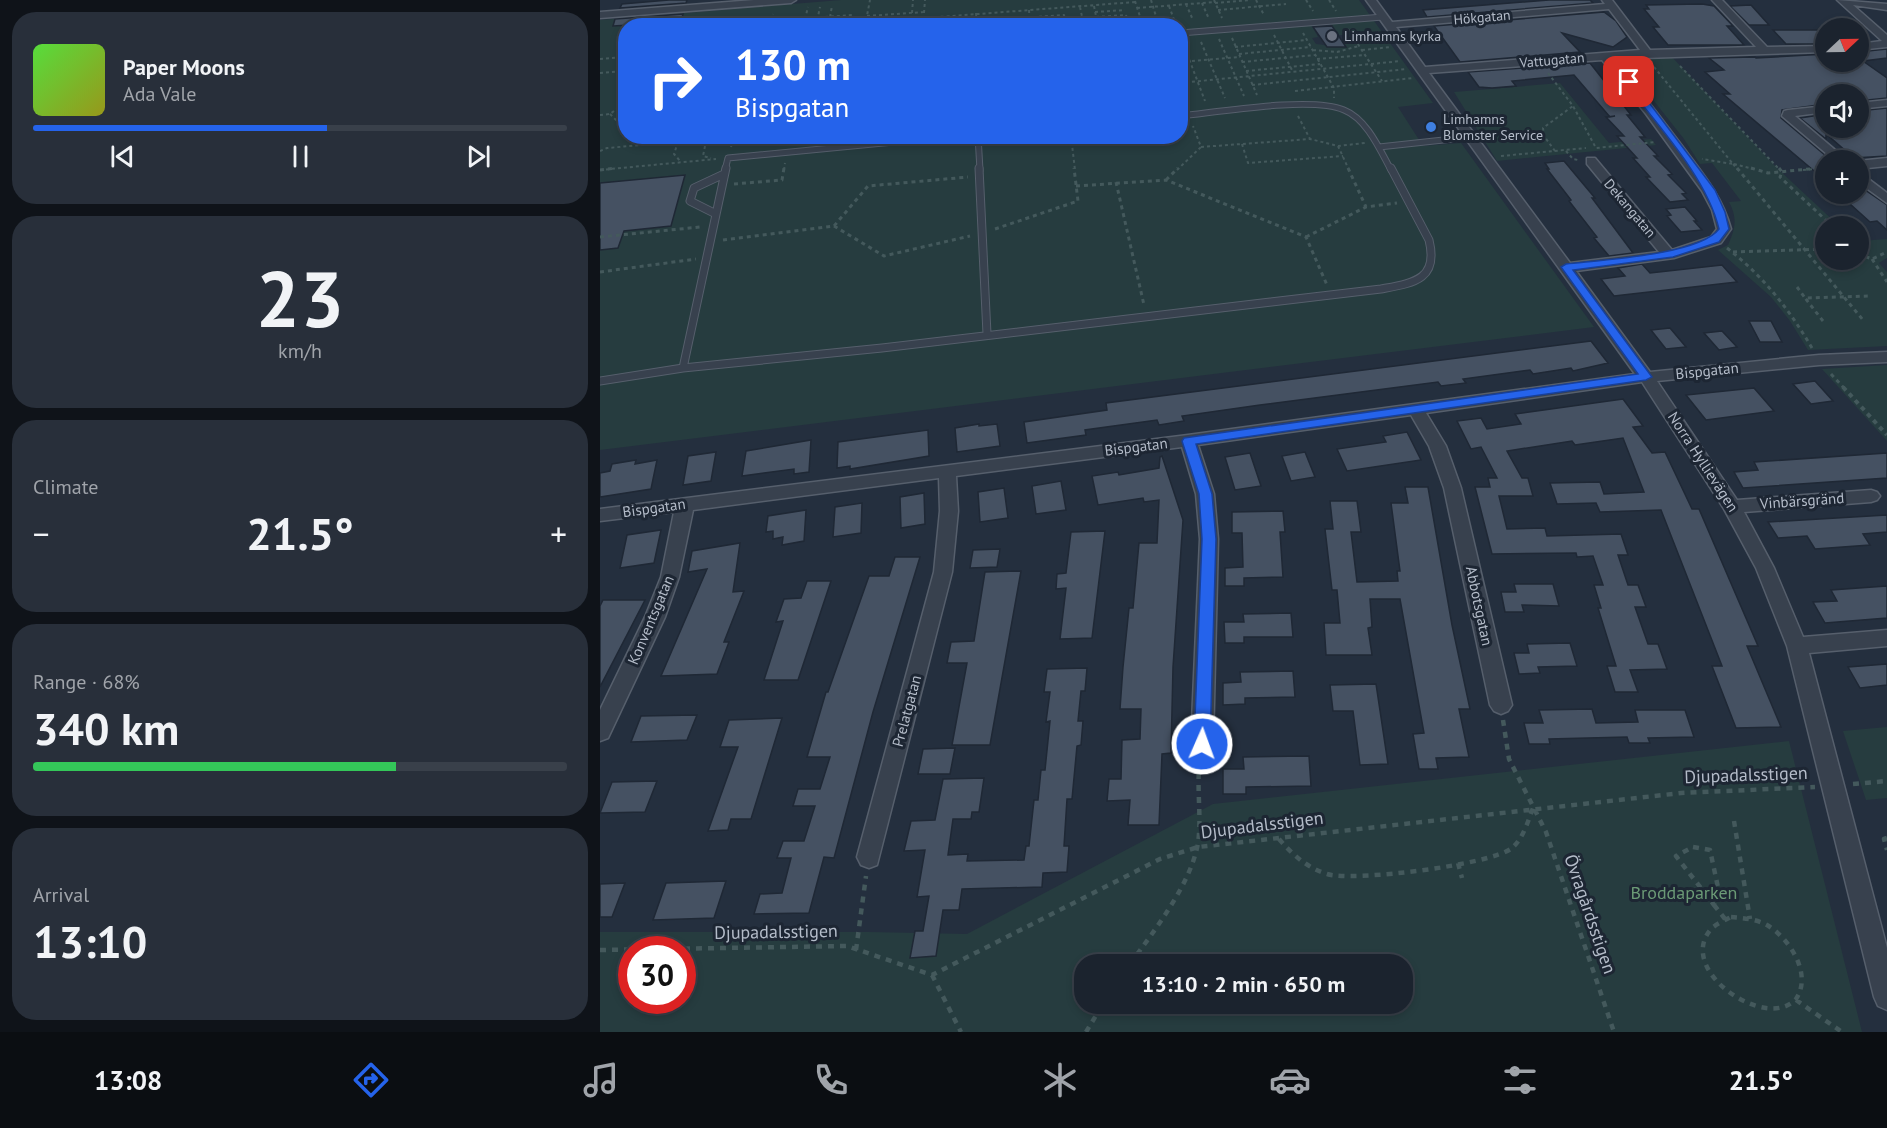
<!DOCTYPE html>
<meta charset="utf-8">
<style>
:root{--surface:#1b232e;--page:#282f3a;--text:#f1f3f6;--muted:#a0a4aa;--line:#39404a;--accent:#2563eb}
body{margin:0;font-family:"PT Sans",sans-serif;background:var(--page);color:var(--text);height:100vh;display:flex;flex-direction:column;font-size:22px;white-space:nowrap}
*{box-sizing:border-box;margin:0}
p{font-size:20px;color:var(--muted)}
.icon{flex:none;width:33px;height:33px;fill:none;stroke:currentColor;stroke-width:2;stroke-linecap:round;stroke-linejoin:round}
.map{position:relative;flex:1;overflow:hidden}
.side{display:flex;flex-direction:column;gap:12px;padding:12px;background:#0f1319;width:600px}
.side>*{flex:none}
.banner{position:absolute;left:18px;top:18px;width:570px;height:126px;border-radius:24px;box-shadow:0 3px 9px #0003,0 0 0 2px var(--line);background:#2563eb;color:#fff;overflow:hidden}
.needle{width:39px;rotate:68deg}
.controls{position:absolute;left:1215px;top:18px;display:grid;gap:12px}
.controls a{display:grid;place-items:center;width:54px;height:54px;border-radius:50%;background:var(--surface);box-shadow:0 3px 9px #0003,0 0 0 2px var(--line);font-size:30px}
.speed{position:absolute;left:18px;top:936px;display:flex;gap:12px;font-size:30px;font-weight:700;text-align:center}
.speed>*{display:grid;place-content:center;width:78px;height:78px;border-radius:50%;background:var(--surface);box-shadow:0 3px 9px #0003,0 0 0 2px var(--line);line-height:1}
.speed .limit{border:9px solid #d22;background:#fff;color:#111}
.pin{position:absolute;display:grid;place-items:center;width:51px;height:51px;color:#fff;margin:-26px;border-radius:12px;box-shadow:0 3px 9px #0006}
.me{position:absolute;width:66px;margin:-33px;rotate:2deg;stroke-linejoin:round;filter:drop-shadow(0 0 4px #0008)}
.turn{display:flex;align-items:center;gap:21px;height:126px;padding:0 18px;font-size:27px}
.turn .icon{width:78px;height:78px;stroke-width:2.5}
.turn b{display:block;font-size:42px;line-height:51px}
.big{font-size:45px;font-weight:700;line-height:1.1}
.side .tile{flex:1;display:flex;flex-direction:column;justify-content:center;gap:9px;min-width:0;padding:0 21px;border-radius:24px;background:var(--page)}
.side .dial{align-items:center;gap:0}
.dial b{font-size:78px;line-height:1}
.song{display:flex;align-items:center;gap:18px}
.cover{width:72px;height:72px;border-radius:9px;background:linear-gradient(135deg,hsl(110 70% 55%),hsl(60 70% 35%))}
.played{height:6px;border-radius:3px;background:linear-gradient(90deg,var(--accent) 55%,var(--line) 55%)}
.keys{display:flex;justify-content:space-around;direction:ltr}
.heat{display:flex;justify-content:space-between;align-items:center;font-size:33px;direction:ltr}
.charge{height:9px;border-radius:4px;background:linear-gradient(90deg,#34c759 68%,var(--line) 0)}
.trip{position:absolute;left:474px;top:954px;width:339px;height:60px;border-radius:24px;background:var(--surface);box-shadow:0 3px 9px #0003,0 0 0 2px var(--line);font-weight:700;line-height:60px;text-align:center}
.dock{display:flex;height:96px;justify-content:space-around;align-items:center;background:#0b0e12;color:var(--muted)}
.dock .icon{width:42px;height:42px}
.dock .active{color:var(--accent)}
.dock b{font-size:27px;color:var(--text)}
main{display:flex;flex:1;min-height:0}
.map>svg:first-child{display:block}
</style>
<main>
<section class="side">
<div class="tile">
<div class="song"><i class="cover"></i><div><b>Paper Moons</b><p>Ada Vale</p></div></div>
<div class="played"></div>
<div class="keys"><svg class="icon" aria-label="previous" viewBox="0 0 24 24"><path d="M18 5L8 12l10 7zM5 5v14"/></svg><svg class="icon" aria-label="pause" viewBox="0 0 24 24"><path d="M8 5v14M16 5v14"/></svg><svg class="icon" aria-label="next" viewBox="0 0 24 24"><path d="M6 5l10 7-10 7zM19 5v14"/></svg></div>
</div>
<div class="tile dial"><b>23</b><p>km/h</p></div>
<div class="tile"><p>Climate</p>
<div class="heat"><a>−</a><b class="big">21.5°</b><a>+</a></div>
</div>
<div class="tile"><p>Range · 68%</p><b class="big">340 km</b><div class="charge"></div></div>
<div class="tile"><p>Arrival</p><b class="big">13:10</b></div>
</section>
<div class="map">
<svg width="1287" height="1032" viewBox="0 0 1287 1032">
<rect width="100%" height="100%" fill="#242f3e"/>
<!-- green -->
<path fill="#263c3f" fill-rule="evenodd" d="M241 0H759L833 103 798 107 823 146 861 143 994 327 0 450V20ZM731 24 739 35H746L750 42H743L744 45C733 50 726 44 716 44L712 38 718 37 712 26ZM26 26H580V136H26Z
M1071 56 1178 169 1239 226H1226V260H1258L1259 241 1287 239V258L1279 263 1287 272V346L1208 350 1190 321 1171 297 1118 250 1128 245C1135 229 1138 219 1129 202L1141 201 1112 163 1100 164 1084 139 1020 58Z
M960 83 1009 143 1051 139 1056 145 897 161 854 92Z
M1287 365V441L1222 369Z
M1287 727V798L1266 800 1243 731Z
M1189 741 1262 1032H0V932H269L367 934 613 804ZM32 950H82V1000H32ZM484 964H802V1004H484Z"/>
<!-- building -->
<path fill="#455162" stroke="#1f2835" stroke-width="1.5" d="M69 0H87L86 3 20 8 22 4Z
M949 0H990L993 3 827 17 823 10Z
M1102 4 1114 6 1133 26H1127L1144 45H1068L1053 27H1059L1044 9H1049L1046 5Z
M1151 5 1169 25H1149L1130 6Z
M1004 12 1016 21 1027 37 1013 47 962 33 980 52 860 62 834 26Z
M83 14 81 22 13 26 15 19Z
M732 26 746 47H727L713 27Z
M1173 30H1226V44H1186Z
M1287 49V58L1263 61 1287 78V98L1258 101V94H1226V104L1182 110 1181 118 1226 156V181L1123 94H1130L1105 72 1124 70 1109 58 1155 57 1156 58 1226 54V62H1258V52Z
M990 63 1031 115H1027L1045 137H1040L1058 156H1054L1072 174 1068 175 1086 193 1082 194 1088 200 1070 202 1046 177H1050L1033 158H1037L1017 136H1024L1006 117 1015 116 1010 117 974 75 912 81 916 86 892 88 879 87 868 72Z
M1287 108V156L1254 158 1226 134V139L1200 118 1226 114V133L1258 129V111Z
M964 161 995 198H992L1033 253 1009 256 994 238 997 237 969 201 971 200 947 169H949L945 163Z
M85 175 71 226 24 231 18 248 0 250V183Z
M1265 190 1287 205V230L1277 221 1270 222 1239 194H1258V191Z
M1085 207 1097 221H1094L1102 230 1081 232 1067 216 1071 215 1066 209Z
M1042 264 1050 273 1122 265 1137 282 1014 296 1001 279 1025 276 1018 268Z
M1149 321H1171L1182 342H1160Z
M1070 328 1086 347 1066 349 1051 330Z
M1122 331 1137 347 1119 350 1104 333Z
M991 341 1008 363 973 371 971 368 933 374 930 370 863 379 866 383 841 386 838 382 660 405 582 416 584 421 559 425 557 420 485 430 486 435 427 443 424 422 507 410 506 403Z
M1215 381 1233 401 1211 404 1193 384Z
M1154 388 1174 411 1106 420 1086 395Z
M1023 399 1043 426 1033 427 1052 453 1065 452 1092 509H1099L1158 646H1147L1181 727 1136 728 1112 666H1122L1061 510 1000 512 996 503 957 504 950 483 1000 482 1004 494 1044 492 1023 438 975 445 972 441 907 451 922 478H928L933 496H899L907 529 945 528 947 536 1021 534 1028 555H1018L1028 585H1038L1046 607H1035L1048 644H1058L1067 669 1030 670 1038 692H1015L1007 666H1016L998 608H1001L994 585H1003L993 556 977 557 976 553 892 554 875 487H890L888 478H897L881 447 871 449 857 421 881 418 887 429 921 424 915 414Z
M379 424V426L397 424 400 446 357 452 355 428Z
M328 430 329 456 250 469V466L237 468 238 442Z
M807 432 821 460 747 471 737 449 786 442 783 436Z
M211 440 209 472 194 474V469L142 476 146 451Z
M116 452 111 481 83 485 88 456Z
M705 452 715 477 691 481 682 456Z
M650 453 661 486 635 490 625 457Z
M1287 453V478L1143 488 1134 472 1158 470 1154 462Z
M562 456 583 520 573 667 571 753 562 754 559 825H528L530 800 507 801 509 779H521L522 740 540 739 541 709H520L523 667 529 608H533L539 543H557L559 500 544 502 543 498 498 505 492 476 518 472 519 475 559 468 560 457Z
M36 460 35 464 57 460 51 489 0 497V473L10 471 12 464Z
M461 481 466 510 436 514 432 486Z
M805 487H828L852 625 870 709H859L869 757 836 758 838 769H819L813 734 824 733 800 599H770L772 627 768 628 772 655H726L724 623H740L737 590H732L725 529H733L730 501H757L761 532H751L757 582 798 581 797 571H800L791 503H808Z
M404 488 408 518 380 522 378 492Z
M324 493 325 524 301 528 300 497Z
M262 503 261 533 233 537 235 507Z
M206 510 204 541 182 545 183 537 173 539V531L166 532 168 516Z
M683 511 685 532H680L683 577 644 578V586H625V568L643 567 642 533H632V512Z
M1287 515V532L1263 534 1270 545 1215 549 1207 536 1178 538 1168 522Z
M61 530 54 563 20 568 27 535Z
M505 531 492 638 460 639 466 588 456 589 457 574 466 573 471 532Z
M140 543 133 592 144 591 124 642H129L117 674 61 676 107 569 88 572 92 551Z
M400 549 397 567 370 568 373 550Z
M295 557H320L273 712 234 858 224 857 209 913 154 914 160 894 182 893 191 858H177L183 841H204L215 806H193L198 789H220L230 757H207L226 692H228L269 576H289Z
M421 571 390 745H352L367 663H347L351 642 374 641 385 572Z
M207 581H231L198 680H164L183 621 176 622 184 599 201 598Z
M914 584H953L959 606 922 605 924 612H905L901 592H916Z
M1287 586V618L1225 623 1213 602 1237 601 1231 590Z
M3 600H45L0 687V606Z
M691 613 693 637H644V643H625L624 622H644L643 614Z
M970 643 977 666 938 667 940 673 919 674 914 653H929L927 644Z
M1287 664V685L1260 688 1248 667Z
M487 668 485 691H481L478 721H483L481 745 477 746 472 799H467L464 846H469L467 872 443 873 442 887 362 889 359 910H343L336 956 310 958 315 931H323L329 896 317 897 325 850 304 851 311 821 335 820 343 779 384 778 379 812H372L371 819H353L348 855 368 854 367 861 424 860 426 846H429L434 800H438L441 770H445L450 721 446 722 450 692H444L447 669Z
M693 671 695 697 645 698V704L623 705V683L641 682 640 672Z
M776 684 788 764 760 765 753 711H733L730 685Z
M992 709 996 723 1038 722 1035 710H1085L1094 737 1048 738 1050 743H1029L1027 737 949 739 950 744H929L924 723H943L939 710Z
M97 715 87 740 31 742 41 716Z
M182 718 151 819H131L128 830 108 831 138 747H120L129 720Z
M355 748 350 774H318L323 749Z
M709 756 711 786 646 787V794H623V769H644L643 757Z
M57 781 45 812 0 813 12 782Z
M126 881 114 918 53 920 66 883Z
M25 883 12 917H0V884Z"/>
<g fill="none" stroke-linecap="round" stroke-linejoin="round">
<!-- lane-far1 casing -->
<g stroke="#565f6c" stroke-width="7">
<path id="lane-far1" d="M580 33 783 17
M580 116C619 112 711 96 744 110 767 119 780 150 791 170
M378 136 380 170
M779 147 871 137
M125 170 128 158 356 136"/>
</g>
<!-- lane casing -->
<g stroke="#565f6c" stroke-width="9">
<path id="lane" d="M379 168 387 334
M116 214 90 201 94 188 124 174
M83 368 126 168
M0 381 83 368 282 348 781 289C813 283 839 280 829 240L791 168"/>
</g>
<!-- street casing -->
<g stroke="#565f6c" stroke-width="3">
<path id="street" d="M154 0H196L191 3 0 18V12Z
M766 0H776L792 22 1005 4 1002 0H1012L1050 50 1156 47 1112 0H1122L1167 47 1226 46V52L1013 59C1036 85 1058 114 1079 142 1100 170 1122 195 1131 229L1121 243 1074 258 976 271 1050 372 1219 355 1287 352V362L1219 365 1057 381 1137 500 1271 490 1277 492 1280 496 1277 500 1271 502 1144 512 1174 568 1203 637 1287 630V646L1209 653 1287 948V1010L1278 1006 1274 997 1187 646 1156 568 1124 509 1042 382 826 413 846 446 861 488 912 705 908 711 901 714 894 711 890 705 844 488 829 446 811 415 598 445 614 494 618 539 613 744 610 751 602 753 594 751 591 744 600 539 596 494 582 447 356 476 358 511 352 572 277 865 269 868 261 865 257 857 334 572 340 511 339 478 93 510 79 577 65 617 8 738 0 741V710L45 617 61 577 74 512 0 521V509L588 435 1035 374ZM1009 9 1040 50 825 67 796 27ZM1002 60 1046 114 1102 191 1112 210 1117 229 1111 237 1072 250 995 158H987V164L1059 252 970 263 829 73Z
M1237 0 1287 4V10L1253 5 1287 35V47L1258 50V44L1282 41Z
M1287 100V106L1258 109V103Z
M1226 106V112L1195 116 1247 160H1234L1182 116 1184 111 1188 110Z
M1287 158V166L1258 169V161Z
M1258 171 1287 193V203L1258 182Z"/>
</g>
<!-- path-far3 -->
<path stroke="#44595c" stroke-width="2" stroke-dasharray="3 3" stroke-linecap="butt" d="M551 0 559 26
M614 0 622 18
M656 0 664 15
M706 0 713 11
M729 0 736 11
M535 1 543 26
M602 3 609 19
M615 3 651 0
M586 4 593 20
M494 6 498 26
M569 6 576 25
M480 7 484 26
M537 8 615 2
M429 10 430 26
M618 10 686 4
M495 12 525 10
M312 13 313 0
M324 13 325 0
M376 13 377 26
M526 15 529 26
M267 16 324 12
M508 16 511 26
M230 17 232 6
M496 17 526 15
M205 19 208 7
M171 21 252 15
M170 26 173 14
M216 26 220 7
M221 26 535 2
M265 26 270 0
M295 26 359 21V26
M391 26V20L464 15 466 26
M451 26 465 24
M748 29 782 81
M703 33 734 88V98
M752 34 779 32
M674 35 693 72
M632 38 657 95
M619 39 644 96
M601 42 625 98
M757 42 783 40
M583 43 605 101
M635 47 707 40
M713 50 737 52 759 46
M762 50 791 47
M639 54 711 47
M0 59 26 57
M717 59 765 55
M580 62 640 57
M642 62 715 55
M1080 66 1180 170
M1054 67 1133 164 1102 159
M646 71 720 64
M0 73 26 71
M948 73 973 106 996 148 1056 142
M580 83 801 61
M652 85 807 69
M580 91 585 103
M695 91 813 78
M10 114 23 127H26
M0 115 10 114 26 102
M698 116 710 139
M80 136 74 154 81 162
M98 136 96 143 103 145 114 142 117 136
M147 136 153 140 160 139
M471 136 475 170
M142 144 153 140
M642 144 648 163 743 156
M105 146 103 156 111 158
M738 146 749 170
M131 147 134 136
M601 147 710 139 738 146 765 143
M0 151 7 148 78 142
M955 151 944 136 943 128 973 106
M966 151 973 159 978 160
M901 156 986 148
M1133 164 1138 170
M1134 164 1157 170
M0 170 116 159
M184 170 185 163
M577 170 601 147 593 126
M1203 170 1226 168"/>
<!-- path-far2 -->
<path stroke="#44595c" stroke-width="3" stroke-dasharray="4 4" stroke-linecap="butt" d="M748 168 766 207
M1137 168 1263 320
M1151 168 1168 173 1220 168
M1179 168 1182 172 1180 177 1232 226
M0 170 16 168
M566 180 578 168
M516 182 544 305
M134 184 182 180 184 168
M476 186 566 180 706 237 727 285
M234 226 284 256 370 236
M395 229 478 201 474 168
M0 237 100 227
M706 237 766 207 797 203
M123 240 234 226 268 186 368 177
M1127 248C1163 276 1189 309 1212 348
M1133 252 1226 249
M1258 254 1272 259 1287 252
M1272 259 1287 282
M0 272 96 259
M1197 287 1205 298
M1223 321 1205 298 1271 296
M1231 374 1244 388"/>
<!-- path-far1 -->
<path stroke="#44595c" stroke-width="4" stroke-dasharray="4.5 4.5" stroke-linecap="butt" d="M1243 387 1287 435"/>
<!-- path -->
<path stroke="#44595c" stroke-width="4.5" stroke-dasharray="6 6" stroke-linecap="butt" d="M903 720 909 759 946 832 1014 1032
M1253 784 1287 781
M1134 821 1150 919
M1287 838 1284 839 1287 850
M679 839C692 854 707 868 727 874 753 882 891 865 912 848 923 839 928 821 933 808
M1093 847 1110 850 1119 892 1114 905 1076 856Z
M858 863 862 878
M1114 905 1125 919
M1131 917C1143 918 1156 919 1167 925 1189 938 1213 974 1196 999 1167 1032 1075 971 1111 929 1116 924 1125 920 1131 917Z
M0 950 247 946 332 975 560 859 598 847 1081 793 1215 787
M256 950 266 876
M530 964C554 931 591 884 598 843 602 816 596 788 600 760
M332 975 361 1032
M1196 1000 1242 1032
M486 1032 503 1004"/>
<!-- lane-far1 -->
<use href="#lane-far1" stroke="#38414e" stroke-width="5"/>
<!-- lane -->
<use href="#lane" stroke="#38414e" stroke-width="7"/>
<!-- street -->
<use href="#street" fill="#38414e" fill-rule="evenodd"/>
</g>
<!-- route -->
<path fill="#2563eb" stroke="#184099" stroke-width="1.5" d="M1026 80H1032L1115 190 1125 212 1129 229 1119 242 1073 257 973 270 1052 377 1046 380 596 444 612 494 616 539 610 744 608 749 602 751 596 749 594 744 602 539 599 494 582 441 584 438 1038 374 961 267 966 264C1000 260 1099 255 1119 229 1107 178 1058 126 1026 84Z"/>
<!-- markers -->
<circle fill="#6b7280" stroke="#1d2633" stroke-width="2" cx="732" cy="36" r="6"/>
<circle fill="#3f7fe0" stroke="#1d2633" stroke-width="2" cx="831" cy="127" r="6"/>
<g text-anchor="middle" stroke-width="6" stroke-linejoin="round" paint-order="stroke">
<!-- far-street labels -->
<g font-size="14" fill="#b4bcc9" stroke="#1d2633">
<text transform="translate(882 17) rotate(-5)" y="5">Hökgatan</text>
<text transform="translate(952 60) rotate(-5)" y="5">Vattugatan</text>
<text transform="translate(1030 208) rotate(50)" y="5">Dekangatan</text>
</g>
<!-- far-poi labels -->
<g font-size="14" fill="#b4bcc9" stroke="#1d2633" text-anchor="start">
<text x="744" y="41">Limhamns kyrka</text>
<text x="843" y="124">Limhamns<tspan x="843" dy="16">Blomster Service</tspan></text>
</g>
<!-- street labels -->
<g font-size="15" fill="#b4bcc9" stroke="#1d2633">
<text transform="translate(1107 371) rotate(-6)" y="5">Bispgatan</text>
<text transform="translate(536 447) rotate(-7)" y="5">Bispgatan</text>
<text transform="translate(1103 462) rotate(57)" y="5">Norra Hyllievägen</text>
<text transform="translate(1202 501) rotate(-4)" y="5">Vinbärsgränd</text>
<text transform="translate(54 508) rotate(-8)" y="5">Bispgatan</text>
<text transform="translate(879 606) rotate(78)" y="5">Abbotsgatan</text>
<text transform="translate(51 620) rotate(-67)" y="5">Konventsgatan</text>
<text transform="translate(307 711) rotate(-75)" y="5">Prelatgatan</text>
</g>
<!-- near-street labels -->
<g font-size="18" fill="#b4bcc9" stroke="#1d2633">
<text transform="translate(1146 775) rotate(-2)" y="6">Djupadalsstigen</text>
<text transform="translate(662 825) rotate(-7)" y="6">Djupadalsstigen</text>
<text transform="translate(990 914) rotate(71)" y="6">Övragårdsstigen</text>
<text transform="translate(176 932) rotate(-1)" y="6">Djupadalsstigen</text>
</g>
<!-- near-park labels -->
<g font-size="18" fill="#6b9a76" stroke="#1d2633">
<text x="1084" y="899">Broddaparken</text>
</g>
</g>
</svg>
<div class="controls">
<a><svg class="needle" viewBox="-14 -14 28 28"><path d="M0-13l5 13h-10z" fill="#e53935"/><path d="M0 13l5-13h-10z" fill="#a0a4aa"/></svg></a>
<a><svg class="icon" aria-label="sound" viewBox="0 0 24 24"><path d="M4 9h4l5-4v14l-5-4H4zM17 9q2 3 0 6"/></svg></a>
<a>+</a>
<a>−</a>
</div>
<div class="speed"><div class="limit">30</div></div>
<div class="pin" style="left:1029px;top:82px;background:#d93025"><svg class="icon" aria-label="arrive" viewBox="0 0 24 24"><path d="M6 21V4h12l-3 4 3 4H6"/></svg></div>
<svg class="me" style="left:602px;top:744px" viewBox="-20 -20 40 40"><circle r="17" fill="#2563eb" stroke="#fff" stroke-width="3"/><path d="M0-11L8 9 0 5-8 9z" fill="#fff"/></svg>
<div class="trip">13:10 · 2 min · 650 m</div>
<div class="banner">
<div class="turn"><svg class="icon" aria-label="right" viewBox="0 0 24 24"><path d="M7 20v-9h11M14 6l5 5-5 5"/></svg><div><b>130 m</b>Bispgatan</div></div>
</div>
</div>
</main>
<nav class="dock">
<b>13:08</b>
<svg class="icon active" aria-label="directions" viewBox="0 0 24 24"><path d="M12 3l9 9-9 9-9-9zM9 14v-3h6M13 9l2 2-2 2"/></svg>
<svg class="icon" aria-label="music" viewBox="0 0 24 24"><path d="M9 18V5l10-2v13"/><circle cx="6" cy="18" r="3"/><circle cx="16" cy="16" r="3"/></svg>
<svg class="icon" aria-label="phone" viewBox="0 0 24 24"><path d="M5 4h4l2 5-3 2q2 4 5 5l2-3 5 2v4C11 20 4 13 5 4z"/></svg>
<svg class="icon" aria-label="climate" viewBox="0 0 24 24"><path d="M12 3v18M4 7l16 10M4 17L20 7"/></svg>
<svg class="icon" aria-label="car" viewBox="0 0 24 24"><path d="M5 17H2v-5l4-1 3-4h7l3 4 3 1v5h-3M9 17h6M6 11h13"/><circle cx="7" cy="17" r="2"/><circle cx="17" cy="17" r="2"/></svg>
<svg class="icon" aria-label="filters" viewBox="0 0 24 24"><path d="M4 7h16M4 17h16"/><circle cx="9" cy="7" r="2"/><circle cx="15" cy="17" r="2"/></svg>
<b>21.5°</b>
</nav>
